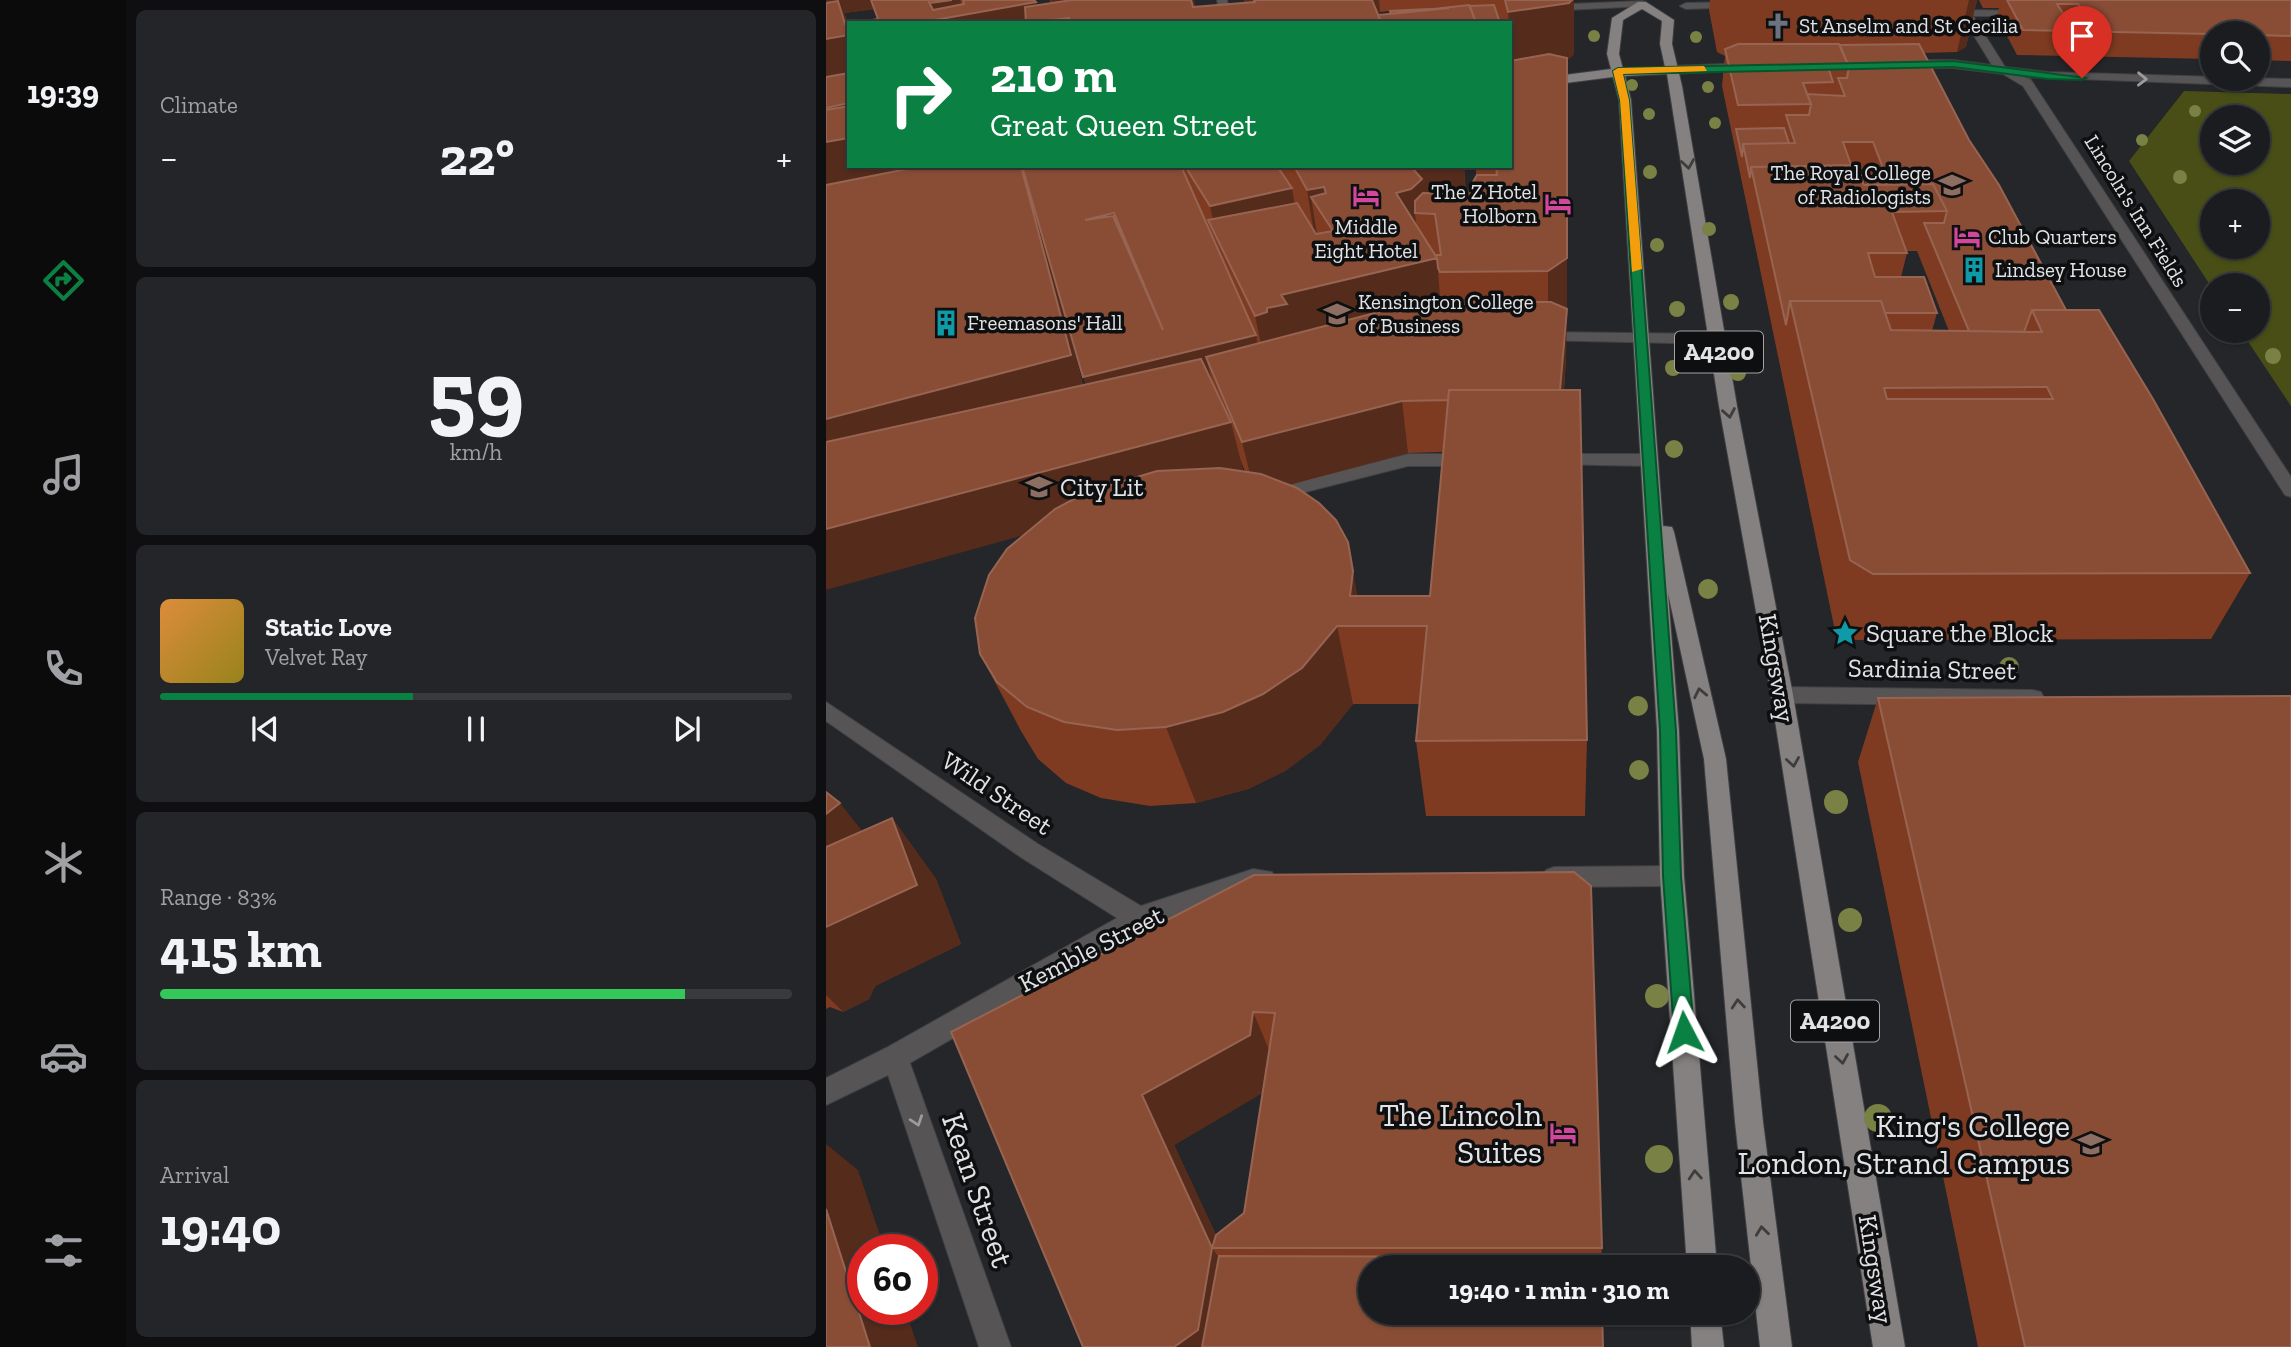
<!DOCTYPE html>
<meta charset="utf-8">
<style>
:root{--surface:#1b1c1f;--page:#242528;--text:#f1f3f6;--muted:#a0a1a4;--line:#393a3d;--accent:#0b8043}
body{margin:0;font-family:"Zilla Slab",serif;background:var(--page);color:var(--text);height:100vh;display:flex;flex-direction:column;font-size:26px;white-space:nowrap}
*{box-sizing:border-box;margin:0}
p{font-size:23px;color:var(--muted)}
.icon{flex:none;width:38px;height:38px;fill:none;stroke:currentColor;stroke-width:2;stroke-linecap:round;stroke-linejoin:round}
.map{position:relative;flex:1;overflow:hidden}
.sheet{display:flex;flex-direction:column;gap:10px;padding:10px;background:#0f0f11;width:700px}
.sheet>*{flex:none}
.banner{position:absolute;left:21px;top:21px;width:665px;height:147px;border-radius:0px;box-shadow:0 2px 5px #0004,0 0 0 2px var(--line);background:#0b8043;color:#fff;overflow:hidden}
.buttons{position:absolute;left:1374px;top:21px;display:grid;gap:14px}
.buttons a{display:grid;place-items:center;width:70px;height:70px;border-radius:50%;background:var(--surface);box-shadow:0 2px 5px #0004,0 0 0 2px var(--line);font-size:35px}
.speed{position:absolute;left:21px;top:1234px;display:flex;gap:14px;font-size:35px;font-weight:700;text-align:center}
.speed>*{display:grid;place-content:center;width:91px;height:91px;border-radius:50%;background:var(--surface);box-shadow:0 2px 5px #0004,0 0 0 2px var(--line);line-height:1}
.speed .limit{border:10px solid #d22;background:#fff;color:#111}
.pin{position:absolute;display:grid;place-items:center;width:60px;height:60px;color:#fff;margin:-72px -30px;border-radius:50% 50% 50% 0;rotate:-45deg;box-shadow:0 0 7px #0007}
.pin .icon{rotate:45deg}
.me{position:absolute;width:77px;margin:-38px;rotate:356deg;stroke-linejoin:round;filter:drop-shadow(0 0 5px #0008)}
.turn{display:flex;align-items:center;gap:24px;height:147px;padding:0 28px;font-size:32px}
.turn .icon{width:91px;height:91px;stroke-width:2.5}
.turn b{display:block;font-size:49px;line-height:60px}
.big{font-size:52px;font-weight:700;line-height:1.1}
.sheet .tile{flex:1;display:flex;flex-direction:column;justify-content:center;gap:10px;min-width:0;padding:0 24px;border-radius:10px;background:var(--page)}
.sheet .dial{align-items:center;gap:0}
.dial b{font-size:91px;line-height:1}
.song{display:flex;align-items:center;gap:21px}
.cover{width:84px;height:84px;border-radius:10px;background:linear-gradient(135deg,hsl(30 70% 55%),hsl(50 70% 35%))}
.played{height:7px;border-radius:4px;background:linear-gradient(90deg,var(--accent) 40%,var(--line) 40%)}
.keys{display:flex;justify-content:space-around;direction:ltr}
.heat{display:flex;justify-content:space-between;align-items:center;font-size:38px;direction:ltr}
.charge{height:10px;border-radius:5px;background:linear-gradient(90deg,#34c759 83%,var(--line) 0)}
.trip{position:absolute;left:532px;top:1255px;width:402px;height:70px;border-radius:35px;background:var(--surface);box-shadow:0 2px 5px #0004,0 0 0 2px var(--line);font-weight:700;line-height:70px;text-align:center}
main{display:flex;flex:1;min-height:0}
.menu{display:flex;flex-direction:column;width:126px;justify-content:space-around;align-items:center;background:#0b0b0c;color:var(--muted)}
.menu .icon{width:49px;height:49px}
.menu .selected{color:var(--accent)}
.menu b{font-size:32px;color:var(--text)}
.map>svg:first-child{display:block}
</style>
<main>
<nav class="menu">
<b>19:39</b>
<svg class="icon selected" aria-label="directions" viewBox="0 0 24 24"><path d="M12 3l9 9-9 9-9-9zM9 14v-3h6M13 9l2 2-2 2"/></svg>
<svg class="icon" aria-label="music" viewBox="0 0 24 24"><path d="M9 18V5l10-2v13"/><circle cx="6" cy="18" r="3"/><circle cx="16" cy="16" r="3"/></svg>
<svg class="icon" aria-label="phone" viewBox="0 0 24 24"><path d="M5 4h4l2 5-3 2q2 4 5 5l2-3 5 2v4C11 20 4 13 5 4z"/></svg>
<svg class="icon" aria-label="climate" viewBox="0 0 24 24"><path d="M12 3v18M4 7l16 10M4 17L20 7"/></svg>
<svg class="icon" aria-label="car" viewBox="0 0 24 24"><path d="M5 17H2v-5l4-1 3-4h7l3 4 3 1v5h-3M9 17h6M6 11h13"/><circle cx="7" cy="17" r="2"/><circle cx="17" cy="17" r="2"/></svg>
<svg class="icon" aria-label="filters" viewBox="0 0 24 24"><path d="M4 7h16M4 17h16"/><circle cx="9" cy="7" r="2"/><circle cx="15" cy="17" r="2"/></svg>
</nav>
<section class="sheet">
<div class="tile"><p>Climate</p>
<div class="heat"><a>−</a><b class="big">22°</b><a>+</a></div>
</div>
<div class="tile dial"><b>59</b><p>km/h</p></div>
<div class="tile">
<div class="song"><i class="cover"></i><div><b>Static Love</b><p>Velvet Ray</p></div></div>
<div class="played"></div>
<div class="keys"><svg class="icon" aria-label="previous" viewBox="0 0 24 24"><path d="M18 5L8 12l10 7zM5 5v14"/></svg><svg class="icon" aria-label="pause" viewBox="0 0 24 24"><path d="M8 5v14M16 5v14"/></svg><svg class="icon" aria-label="next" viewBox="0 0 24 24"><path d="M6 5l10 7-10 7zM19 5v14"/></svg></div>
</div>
<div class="tile"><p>Range · 83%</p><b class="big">415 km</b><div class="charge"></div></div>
<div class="tile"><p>Arrival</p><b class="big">19:40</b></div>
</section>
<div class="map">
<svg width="1465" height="1347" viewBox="0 0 1465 1347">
<rect width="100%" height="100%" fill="#242629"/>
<!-- green -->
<path fill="#484e16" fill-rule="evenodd" d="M1358 91 1465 94V406L1415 331H1432V285L1386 288 1303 161ZM1386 117H1432V163H1386ZM1386 201H1432V247H1386Z"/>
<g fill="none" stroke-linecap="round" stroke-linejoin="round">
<!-- minor casing -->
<g stroke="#3f4043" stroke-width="2">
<path id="minor" d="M391 0H401L407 23H395Z
M1126 0H1136L1143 10 1204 11 1206 13 1200 16H1147L1179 67 1222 72 1465 79V87L1198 77 1205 80 1465 477V497L1459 495 1197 86 1177 74 1127 68H1076L1070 64 1076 60H1127L1166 65Z
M816 1 820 2V6L720 11 714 8 720 5Z
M911 2 917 5 915 7 860 9 854 6 860 3Z
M925 63 929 64V70L844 74 838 70 844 66Z
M714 332 891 334 899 339 891 344 708 340V334Z
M582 454H645L654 460 645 466H582L444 501 435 495 438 491Z
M727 454H823L832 460 823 466 721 464 718 460Z
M956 687 1207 690 1215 692 1218 698 1215 704 1207 706 956 703 948 701 945 695 948 689Z
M0 702 212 844 315 906 427 869 446 872 449 879 446 886 427 889 321 926 84 1063 185 1347H153L62 1075 0 1105V1078L60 1048 291 918 196 858 0 721Z
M846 866 854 869 858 876 854 883 846 886 728 887 720 884 716 877 720 870 728 867Z"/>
</g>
<!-- major casing -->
<g stroke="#3f4043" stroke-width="2">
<path id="major" d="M812 2H820L848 20 846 44 856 86 911 406 967 695 1079 1347H1047L945 695 893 406 841 74 799 76 805 100 837 526 846 527 848 532 900 759 937 1122 966 1347H934L909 1122 878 759 842 593 853 731 858 876 891 1267H861L834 876 831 731 793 100 787 77 684 90V82L785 69 781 54 786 18ZM816 9 836 21 834 44 839 67 797 69 793 54 797 20Z
M864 1312H894L898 1347H866Z"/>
</g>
<!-- minor -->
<use href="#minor" fill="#565454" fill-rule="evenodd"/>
<!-- major -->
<use href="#major" fill="#868181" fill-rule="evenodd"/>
</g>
<!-- trees -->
<g fill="#798144">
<circle cx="768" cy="36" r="6"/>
<circle cx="870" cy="37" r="6"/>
<circle cx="806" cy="85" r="6"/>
<circle cx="882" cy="87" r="6"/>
<circle cx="1369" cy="111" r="6"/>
<circle cx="823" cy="114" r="6"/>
<circle cx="889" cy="123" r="6"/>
<circle cx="1316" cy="140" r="6"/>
<circle cx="824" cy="172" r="7"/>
<circle cx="1354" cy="177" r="7"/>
<circle cx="883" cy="229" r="7"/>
<circle cx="831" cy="245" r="7"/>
<circle cx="905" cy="302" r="8"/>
<circle cx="851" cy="309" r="8"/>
<circle cx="1447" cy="356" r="8"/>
<circle cx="847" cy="368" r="8"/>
<circle cx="912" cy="373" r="8"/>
<circle cx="848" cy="449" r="9"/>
<circle cx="882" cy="589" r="10"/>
<circle cx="1183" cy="667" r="10"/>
<circle cx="812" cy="706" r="10"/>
<circle cx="813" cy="770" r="10"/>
<circle cx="1010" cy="802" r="12"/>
<circle cx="1024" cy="920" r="12"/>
<circle cx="831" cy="996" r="12"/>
<circle cx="1052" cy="1118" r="14"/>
<circle cx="833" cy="1159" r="14"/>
</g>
<!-- wall -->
<path fill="#7e3b21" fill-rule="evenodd" d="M0 0H208L210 5 225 3 224 0H368L369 7 418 3V0H748V54L741 60V308L740 309V360L738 390 761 740 759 816H600L590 741 593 704H527L494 745 459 771 422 789 370 803 324 806 275 798 240 783 212 759 195 731 154 654 199 535 196 166H638L640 194 650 175V166H684V23H29L52 19 48 9 18 13 22 23 23 166H72L73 170 0 184ZM564 11V14L554 15V12ZM225 264 260 384 257 385ZM617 452 604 596H532L463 485 582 453ZM414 458 419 472 417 471Z
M884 0H1151L1140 47 1131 52 1097 53 1143 140 1240 310 1424 573 1385 639 1029 640 1008 626 896 86 899 56 891 52 883 10ZM1032 169H1042L1044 176H1040L1038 185ZM1080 251H1091L1123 331H1106L1111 313 1075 277 1081 253Z
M1153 0H1465V61L1432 60V33H1386V59L1191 55 1171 17 1173 8H1157Z
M1052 698 1465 1347H1152L1032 762Z
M0 792 36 831 66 818 110 879 135 944 49 986 43 999 17 1012 4 1007 0 1009Z
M428 875 776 1248 775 1257 257 1347ZM436 1093 418 1213 390 1235 348 1145Z"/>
<!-- shaded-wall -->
<path fill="#552b1b" d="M0 0H92L86 5 18 13 22 23V25L0 39Z
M126 0H134L138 11 90 19 85 6Z
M225 0H368L370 12 244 23H92L210 2 215 22 231 20Z
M418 0H427L430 21 422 22Z
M490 0H553L555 23H493Z
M748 0V54L742 60 684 68V23H683L682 12Z
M1143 0H1151L1140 47 1131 52Z
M23 35V74L0 78V39Z
M23 103V132L0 136V108Z
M23 138V166H72L73 170 0 184V142Z
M195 166H196L206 196 263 407 0 479V419Z
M596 166H638L641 219 609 214 589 213 593 250 570 193 586 168Z
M498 187 503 226 485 197 494 252H491L481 190Z
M466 188 476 251 391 239 384 206Z
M288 213 300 253 259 220Z
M611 258 616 322 443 381 429 316 441 308 455 295Z
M741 258V308L722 321V271Z
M741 309 740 360 734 443 721 451Z
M430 335 438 376 380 357 388 389 271 418 257 377Z
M576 401 582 453 429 494 416 442Z
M405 422 418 474 0 590V529Z
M527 571 537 626 524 596Z
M511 626 527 704 494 745 459 771 422 789 370 803 340 727Z
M14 803 44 841 0 877V814Z
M66 818 110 879 135 944 49 986 43 999 17 1012 0 995V927Z
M427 1012 450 1066 447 1087 348 1145 396 1248H386L316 1095Z
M0 1144 32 1170 59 1250H37V1309H79L92 1347H44L0 1209Z
M386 1248 415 1288 406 1347H348Z"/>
<!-- building -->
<path fill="#894d36" stroke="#976452" stroke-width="2" fill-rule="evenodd" d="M45 0H102L107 10 138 4 137 0H208L210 2 92 23H29L52 19Z
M102 0H126L104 3Z
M246 0H365L367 7 429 2 428 0H546L555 22 244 23 243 18 200 23 199 7Z
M679 0H746L743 3 682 12Z
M1181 0H1465V36L1432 35V33L1386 34 1197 30ZM1231 4H1252L1261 18H1240Z
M12 1 19 24H23V35L0 39V3Z
M643 5 650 23H555L552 15Z
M668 5 674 23H650L644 6Z
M623 8 565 14 564 11Z
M912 44H1013L1023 67H1002L1007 82 977 83 985 104 912 105 899 49Z
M1093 44 1143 140 1173 185 1240 310H1206L1198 332 1143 331 1098 223H1118L1121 211 1107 184 1043 185 1040 176H1060L1047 142H1017L1025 165 925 167 924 178 917 144 969 143 960 115H983L985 104 981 94 1019 96 1012 78H1021L1023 67 1014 45Z
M723 54 741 58V258L722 271 614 272 612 268 611 258 609 255H615L609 214 589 213V201L597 193 640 194 651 175H671L670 166H684V61Z
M23 73V103L0 108V77Z
M23 106V138L0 142V110Z
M958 128 963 143 917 144 916 157 910 129Z
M1031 165 1038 185 1107 184 1121 211 1066 212 1081 253H1042L1049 277H1098L1111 313H1059L1055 301H964L960 325 925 167Z
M96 166H195L245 355 0 419V185Z
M196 166H355L430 335 257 377ZM288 213 337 330 287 216 259 220Z
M359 166H451L466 188 384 206Z
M468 166H596L586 168 596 179 585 189 570 193 611 258 455 295 461 304 441 308V312L429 316 382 220 471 203 490 234 507 231 485 197 500 193 498 187 481 190Z
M964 301H1055L1065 330 1216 332 1206 310H1273L1327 399 1424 573 1047 574 1024 560ZM1221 387 1227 399H1061L1058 388Z
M591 302H725L741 309 734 390H623L622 400 576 401 416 442 380 357Z
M375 359 405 422 0 529V442Z
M623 390H754L761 740 590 741 601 626H511L476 668 437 694 397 712 340 727 291 730 238 722 201 707 171 682 154 654 149 618 163 575 181 549 229 509 261 492 331 471 394 468 435 474 471 488 493 503 510 520 522 542 527 571 524 596H604Z
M1465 696V1347H1199L1052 698Z
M0 792 14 803 0 814Z
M66 818 91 885 0 927V847Z
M748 872 765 886 776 1248H386L372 1330 348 1347H257L125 1032 428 875ZM427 1012 449 1013 418 1213 390 1235 386 1248 316 1095 424 1035Z
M0 1209 44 1347H0Z
M393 1256 775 1257V1267H544V1312H776L777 1347H376Z"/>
<!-- one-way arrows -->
<defs><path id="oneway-chevron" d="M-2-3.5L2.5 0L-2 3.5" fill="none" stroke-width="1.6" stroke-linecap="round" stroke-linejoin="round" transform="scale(1.75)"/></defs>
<g stroke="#9c9c9d">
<use href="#oneway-chevron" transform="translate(1316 79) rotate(1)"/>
<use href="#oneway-chevron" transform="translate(91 1121) rotate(71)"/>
</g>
<g stroke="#3e3d3d">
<use href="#oneway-chevron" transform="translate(862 164) rotate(81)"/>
<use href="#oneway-chevron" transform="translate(903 413) rotate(80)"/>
<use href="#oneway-chevron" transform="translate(874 693) rotate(-102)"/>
<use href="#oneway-chevron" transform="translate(967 762) rotate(81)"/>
<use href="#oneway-chevron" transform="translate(912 1004) rotate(-95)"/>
<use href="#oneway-chevron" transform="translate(1016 1059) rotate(81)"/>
<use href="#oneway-chevron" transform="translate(869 1175) rotate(-94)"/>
<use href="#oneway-chevron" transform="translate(936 1231) rotate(-97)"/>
</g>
<!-- route -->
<path fill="#0b8043" stroke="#07532c" stroke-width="2" d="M1127 61 1260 78 1256 80 1222 79 1127 67 797 74 803 100 850 731 855 876 868 1032 865 1039 858 1042 851 1039 848 1032 837 876 834 731 794 100 787 71 792 68Z"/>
<!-- slow -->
<path fill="#f59e0b" d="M878 66 881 71 797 74 803 100 816 269 806 272 794 100 787 71 792 68Z"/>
<!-- icons -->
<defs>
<g id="church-bare" transform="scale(2.1)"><path d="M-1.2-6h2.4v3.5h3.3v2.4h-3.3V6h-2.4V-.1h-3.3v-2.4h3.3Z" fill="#6b7280" stroke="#0e0f10" stroke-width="2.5" paint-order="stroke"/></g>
<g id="university-bare" transform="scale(2.1)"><path d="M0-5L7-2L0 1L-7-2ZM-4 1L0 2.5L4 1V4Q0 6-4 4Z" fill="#8d6e63" stroke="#0e0f10" stroke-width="2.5" paint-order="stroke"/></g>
<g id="hotel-bare" transform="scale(2.1)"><path d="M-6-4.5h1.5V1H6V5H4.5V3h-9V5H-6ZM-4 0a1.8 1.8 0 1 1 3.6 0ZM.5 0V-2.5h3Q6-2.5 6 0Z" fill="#d1479c" stroke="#0e0f10" stroke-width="2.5" paint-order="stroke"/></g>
<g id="building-bare" transform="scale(2.1)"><path d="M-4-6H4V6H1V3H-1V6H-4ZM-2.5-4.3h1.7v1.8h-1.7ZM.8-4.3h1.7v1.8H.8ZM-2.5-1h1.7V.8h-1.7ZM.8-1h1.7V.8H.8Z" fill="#0f9aa8" stroke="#0e0f10" stroke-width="2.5" paint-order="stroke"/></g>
<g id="sight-bare" transform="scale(2.1)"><path d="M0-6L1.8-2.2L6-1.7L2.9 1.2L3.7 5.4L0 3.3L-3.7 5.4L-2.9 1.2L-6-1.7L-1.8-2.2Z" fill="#0f9aa8" stroke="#0e0f10" stroke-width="2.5" paint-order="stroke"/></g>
</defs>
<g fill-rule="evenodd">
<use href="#church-bare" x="952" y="26"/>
<use href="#university-bare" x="1126" y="185"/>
<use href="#hotel-bare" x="540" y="196"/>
<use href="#hotel-bare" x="732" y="204"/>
<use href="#hotel-bare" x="1141" y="237"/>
<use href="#building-bare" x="1148" y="270"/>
<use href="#university-bare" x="511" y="314"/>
<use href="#building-bare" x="120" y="323"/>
<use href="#university-bare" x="213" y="487"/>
<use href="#sight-bare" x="1019" y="633"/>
<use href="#hotel-bare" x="737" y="1133"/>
<use href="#university-bare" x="1265" y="1144"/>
</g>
<g text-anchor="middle" stroke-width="7" stroke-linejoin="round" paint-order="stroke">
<!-- far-poi labels -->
<g font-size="21" fill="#e3e3e6" stroke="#0e0f10" text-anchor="start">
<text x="973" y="33">St Anselm and St Cecilia</text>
<text x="1105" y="180" text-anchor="end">The Royal College<tspan x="1105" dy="24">of Radiologists</tspan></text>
<text x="711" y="199" text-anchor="end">The Z Hotel<tspan x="711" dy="24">Holborn</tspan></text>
<text x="540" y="234" text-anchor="middle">Middle<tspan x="540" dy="24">Eight Hotel</tspan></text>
<text x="1162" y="244">Club Quarters</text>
<text x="1169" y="277">Lindsey House</text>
<text x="532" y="309">Kensington College<tspan x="532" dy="24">of Business</tspan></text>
<text x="141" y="330">Freemasons' Hall</text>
</g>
<!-- far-street labels -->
<g font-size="21" fill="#e3e3e6" stroke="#0e0f10">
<text transform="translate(1310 211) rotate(58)" y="7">Lincoln's Inn Fields</text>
</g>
<!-- shield labels -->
<g fill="#0e0f10" stroke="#a3a3a6" stroke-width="2">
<rect x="849" y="331.5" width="88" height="41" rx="5"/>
<rect x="965" y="1000.5" width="88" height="41" rx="5"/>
</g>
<g font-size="24" font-weight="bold" fill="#e3e3e6">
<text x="893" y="360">A4200</text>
<text x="1009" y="1029">A4200</text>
</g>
<!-- poi labels -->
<g font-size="26" fill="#e3e3e6" stroke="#0e0f10" text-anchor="start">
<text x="234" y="496">City Lit</text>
<text x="1040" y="642">Square the Block</text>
</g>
<!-- street labels -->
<g font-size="26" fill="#e3e3e6" stroke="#0e0f10">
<text transform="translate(951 668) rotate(80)" y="9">Kingsway</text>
<text transform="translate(1106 669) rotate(1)" y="9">Sardinia Street</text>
<text transform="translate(171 793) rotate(34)" y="9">Wild Street</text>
<text transform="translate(265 949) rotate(-27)" y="9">Kemble Street</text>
<text transform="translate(1050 1269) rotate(81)" y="9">Kingsway</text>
</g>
<!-- near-poi labels -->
<g font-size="32" fill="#e3e3e6" stroke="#0e0f10" text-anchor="end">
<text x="716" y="1126">The Lincoln<tspan x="716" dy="37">Suites</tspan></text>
<text x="1244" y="1137">King's College<tspan x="1244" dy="37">London, Strand Campus</tspan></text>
</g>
<!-- near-street labels -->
<g font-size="32" fill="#e3e3e6" stroke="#0e0f10">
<text transform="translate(152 1190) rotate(71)" y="11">Kean Street</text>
</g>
</g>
</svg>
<div class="buttons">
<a><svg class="icon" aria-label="search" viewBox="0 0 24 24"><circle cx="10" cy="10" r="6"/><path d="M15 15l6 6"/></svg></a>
<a><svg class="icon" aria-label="layers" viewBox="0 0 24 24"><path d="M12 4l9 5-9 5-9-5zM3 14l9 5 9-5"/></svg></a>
<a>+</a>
<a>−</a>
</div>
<div class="speed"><div class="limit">60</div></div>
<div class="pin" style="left:1256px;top:78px;background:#d93025"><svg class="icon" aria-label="arrive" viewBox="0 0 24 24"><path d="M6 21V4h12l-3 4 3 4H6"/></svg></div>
<svg class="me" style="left:858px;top:1032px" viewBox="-20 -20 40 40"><path d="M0-17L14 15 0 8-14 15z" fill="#0b8043" stroke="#fff" stroke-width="4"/></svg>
<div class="trip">19:40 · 1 min · 310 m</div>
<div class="banner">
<div class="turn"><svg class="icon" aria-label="right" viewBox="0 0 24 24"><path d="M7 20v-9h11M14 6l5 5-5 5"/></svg><div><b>210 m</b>Great Queen Street</div></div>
</div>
</div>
</main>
